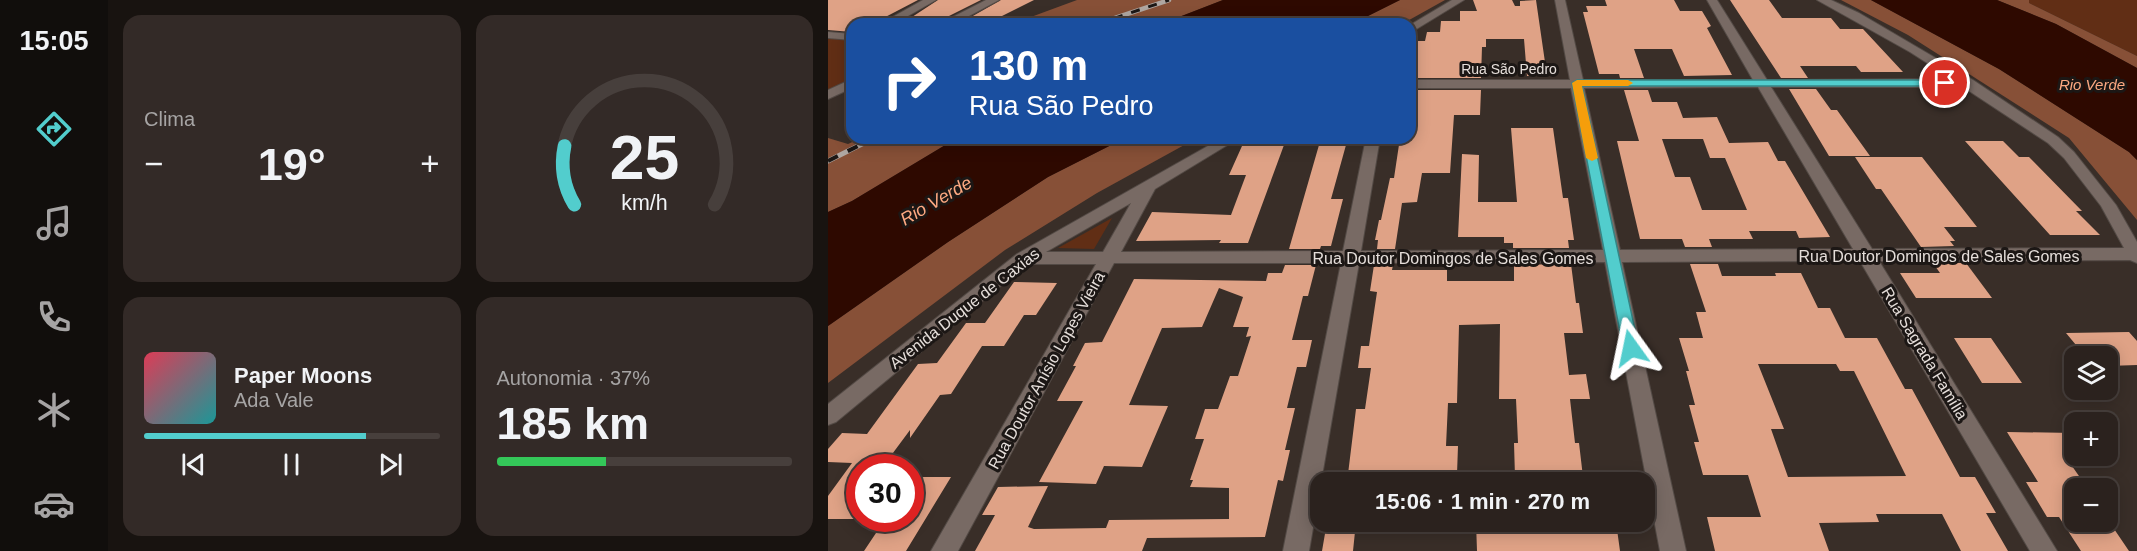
<!DOCTYPE html>
<html lang="pt">
<meta charset="utf-8">
<style>
:root{--surface:#2b221e;--page:#332a27;--text:#f1f3f6;--muted:#a6a4a4;--line:#473f3c;--accent:#52cdcd}
body{margin:0;font-family:Helvetica,sans-serif;background:var(--page);color:var(--text);height:100vh;display:flex;flex-direction:column;font-size:22px;white-space:nowrap}
*{box-sizing:border-box;margin:0}
p{font-size:20px;color:var(--muted)}
.icon{flex:none;width:33px;height:33px;fill:none;stroke:currentColor;stroke-width:2;stroke-linecap:round;stroke-linejoin:round}
.map{position:relative;flex:1;overflow:hidden}
.sheet{display:flex;flex-direction:column;gap:15px;padding:15px;background:#181310;width:720px}
.sheet>*{flex:none}
.guide{position:absolute;left:18px;top:18px;width:570px;height:126px;border-radius:18px;box-shadow:0 3px 15px #0003,0 0 0 2px var(--line);background:#1a4fa0;color:#fff;overflow:hidden}
.buttons{position:absolute;left:1236px;top:346px;display:grid;gap:12px}
.buttons a{display:grid;place-items:center;width:54px;height:54px;border-radius:12px;background:var(--surface);box-shadow:0 3px 15px #0003,0 0 0 2px var(--line);font-size:30px}
.speed{position:absolute;left:18px;top:454px;display:flex;gap:12px;font-size:30px;font-weight:700;text-align:center}
.speed>*{display:grid;place-content:center;width:78px;height:78px;border-radius:50%;background:var(--surface);box-shadow:0 3px 15px #0003,0 0 0 2px var(--line);line-height:1}
.speed .limit{border:9px solid #d22;background:#fff;color:#111}
.pin{position:absolute;display:grid;place-items:center;width:51px;height:51px;color:#fff;margin:-26px;border:3px solid #fff;border-radius:50%;box-shadow:0 2px 6px #0007}
.me{position:absolute;width:66px;margin:-33px;rotate:348deg;stroke-linejoin:round;filter:drop-shadow(0 0 4px #0008)}
.turn{display:flex;align-items:center;gap:21px;height:126px;padding:0 24px;font-size:27px}
.turn .icon{width:78px;height:78px;stroke-width:2.5}
.turn b{display:block;font-size:42px;line-height:51px}
.big{font-size:45px;font-weight:600;line-height:1.1}
.sheet .tile{flex:1;display:flex;flex-direction:column;justify-content:center;gap:9px;min-width:0;padding:0 21px;border-radius:18px;background:var(--page)}
.sheet .dial{align-items:center;gap:0}
.dial svg{height:156px;overflow:visible;fill:none;stroke:var(--line);stroke-width:7;stroke-linecap:round;text-anchor:middle}
.dial text{fill:var(--text);stroke:none}
.song{display:flex;align-items:center;gap:18px}
.cover{width:72px;height:72px;border-radius:9px;background:linear-gradient(135deg,hsl(350 70% 55%),hsl(180 70% 35%))}
.played{height:6px;border-radius:3px;background:linear-gradient(90deg,var(--accent) 75%,var(--line) 75%)}
.keys{display:flex;justify-content:space-around;direction:ltr}
.heat{display:flex;justify-content:space-between;align-items:center;font-size:33px;direction:ltr}
.charge{height:9px;border-radius:4px;background:linear-gradient(90deg,#34c759 37%,var(--line) 0)}
.sheet .tiles{flex:1;display:grid;gap:15px;grid-template-columns:repeat(2,1fr)}
.trip{position:absolute;left:482px;top:472px;width:345px;height:60px;border-radius:18px;background:var(--surface);box-shadow:0 3px 15px #0003,0 0 0 2px var(--line);font-weight:600;line-height:60px;text-align:center}
main{display:flex;flex:1;min-height:0}
.tab-bar{display:flex;flex-direction:column;width:108px;justify-content:space-around;align-items:center;background:#110e0c;color:var(--muted)}
.tab-bar .icon{width:42px;height:42px}
.tab-bar .selected{color:var(--accent)}
.tab-bar b{font-size:27px;color:var(--text)}
.map>svg:first-child{display:block}
</style>
<main>
<nav class="tab-bar">
<b>15:05</b>
<svg class="icon selected" aria-label="directions" viewBox="0 0 24 24"><path d="M12 3l9 9-9 9-9-9zM9 14v-3h6M13 9l2 2-2 2"/></svg>
<svg class="icon" aria-label="music" viewBox="0 0 24 24"><path d="M9 18V5l10-2v13"/><circle cx="6" cy="18" r="3"/><circle cx="16" cy="16" r="3"/></svg>
<svg class="icon" aria-label="phone" viewBox="0 0 24 24"><path d="M5 4h4l2 5-3 2q2 4 5 5l2-3 5 2v4C11 20 4 13 5 4z"/></svg>
<svg class="icon" aria-label="climate" viewBox="0 0 24 24"><path d="M12 3v18M4 7l16 10M4 17L20 7"/></svg>
<svg class="icon" aria-label="car" viewBox="0 0 24 24"><path d="M5 17H2v-5l4-1 3-4h7l3 4 3 1v5h-3M9 17h6M6 11h13"/><circle cx="7" cy="17" r="2"/><circle cx="17" cy="17" r="2"/></svg>
</nav>
<section class="sheet">
<div class="tiles">
<div class="tile"><p>Clima</p>
<div class="heat"><a>−</a><b class="big">19°</b><a>+</a></div>
</div>
<div class="tile dial"><svg viewBox="0 0 100 80">
<path d="M14 69A42 42 0 1 1 86 69"/>
<path d="M14 69A42 42 0 0 1 9 39" stroke="#52cdcd"/>
<text x="50" y="56" font-size="32" font-weight="700">25</text>
<text x="50" y="72" font-size="11">km/h</text>
</svg></div>
<div class="tile">
<div class="song"><i class="cover"></i><div><b>Paper Moons</b><p>Ada Vale</p></div></div>
<div class="played"></div>
<div class="keys"><svg class="icon" aria-label="previous" viewBox="0 0 24 24"><path d="M18 5L8 12l10 7zM5 5v14"/></svg><svg class="icon" aria-label="pause" viewBox="0 0 24 24"><path d="M8 5v14M16 5v14"/></svg><svg class="icon" aria-label="next" viewBox="0 0 24 24"><path d="M6 5l10 7-10 7zM19 5v14"/></svg></div>
</div>
<div class="tile"><p>Autonomia · 37%</p><b class="big">185 km</b><div class="charge"></div></div>
</div>
</section>
<div class="map">
<svg width="1309" height="551" viewBox="0 0 1309 551">
<rect width="100%" height="100%" fill="#392e28"/>
<!-- green -->
<path fill="#612e15" d="M1201 0H1309V56L1201 3Z
M0 38 24 40V78L0 92Z
M284 218 266 249 230 248Z"/>
<!-- forest -->
<path fill="#875037" d="M249 0H395L333 24H184Z
M572 0H617L574 24H524Z
M1013 0H1043L1171 69 1301 152 1309 160V220L1241 138 1080 35Z
M1169 0H1201V3L1309 56V68L1228 24Z
M0 138 20 144 33 138H129L24 201 0 212Z
M297 138H369L269 193 177 250 0 383V326L120 242 220 177Z"/>
<!-- water -->
<path fill="#2e0900" d="M395 0H572L524 24H333Z
M1043 0H1169L1228 24 1309 68V160L1301 152 1171 69Z
M129 138H297L220 177 120 242 0 326V212L24 201Z"/>
<!-- building -->
<path fill="#dfa286" fill-rule="evenodd" d="M0 0H90L44 24H24V32L0 30Z
M110 0H153L115 19 84 17Z
M173 0H206L160 23 136 21Z
M645 0H684L687 6H692V1L708 0 719 76H699L696 39H658V47H654L653 78H582V57L586 41H597L599 32H612L613 21H632V11H649Z
M777 0H846L852 11H874L883 26 879 28 904 75 856 76 844 49H806L816 78H792L791 74H771L755 12H760L758 6H779Z
M902 0H941L954 18H1003L1012 29H1035L1075 72H1033L1028 66H972L980 78H953Z
M961 89H988L1003 110H1009L1042 156H1001Z
M582 90H653L652 115H626L622 173H594L589 202 574 203 567 249H549L550 240H547L551 220H553L562 178H566L572 138H582Z
M796 90H820L824 102H849L855 118 889 117 901 143 940 142 950 161H957L1002 237 971 238 968 231H921L925 239H881L884 247H857L854 239H812L789 141H811ZM834 139H875L882 158H897L919 210H874L862 177H847Z
M683 128H725L735 198H740L746 240H740L741 248H685V243H676V237H630L634 154 651 155 650 202H689Z
M1137 141H1175L1191 157H1201L1254 211H1248L1272 235H1222Z
M456 145 420 243H391L393 240 308 241 324 212 403 215 418 175H401L414 146Z
M491 145H518L503 199H515L503 246H493L492 249H461Z
M1027 157H1094L1149 227H1116L1127 241H1122L1126 246 1093 247 1053 189H1048Z
M1105 263H1138L1164 298H1088L1072 273H1112Z
M743 264 748 303H751L755 333H736L741 375 758 374 762 399H742L747 443H751L755 477H687L686 443H690L688 399H671L672 324 631 325 629 403H620L618 446H630L629 474H520L528 409H537L543 368H530L533 346H541L549 292 542 291 546 265H565L564 270H619V281H686V265Z
M862 264H890L894 276H948L947 273H973L990 308H1002L1017 338H1049L1077 389H1084L1132 477H1147L1168 513H1158L1180 551H1133L1114 514H1048L1051 522 991 523 1001 551H887L879 517H933L920 475H875L866 442H871L861 405H867L858 371H861L851 338H875L868 312H878ZM930 364H1008L1012 371H1026L1078 476 960 477 943 429H956Z
M457 265H488L480 296H475L464 340H484L478 367H469L459 408H467L457 450H462L455 481 450 480 437 537 319 538 314 551H147L167 515H154L170 487 220 486 200 527 206 529 278 528 281 520 401 519V488L362 487 365 480H362L376 439H367L377 409H390L402 376H410L423 336 418 337 421 327H405L415 297 391 288 374 327 334 328 318 365 301 405 340 406 314 467 276 466 268 484 211 482 255 401H229L248 366H245L257 343 274 342 306 279 438 281 440 273H454Z
M186 282 229 283 208 315H196L176 346H154L123 394 112 395 82 438V430L56 465 32 463V519H0V496L24 463 0 462V449L14 433 39 434 90 364 109 363 138 323H157Z
M1301 332 1309 341V365L1280 366V357H1258L1238 333Z
M1126 338H1163L1194 383H1154Z
M1179 432 1246 433V466H1244L1260 489H1246V522H1280V520L1301 551H1253L1231 517H1219L1198 482H1210Z
M82 477H123L78 551H36L54 524H82Z
M499 522H528L525 551H494Z
M648 522H788L792 551H649Z"/>
<g fill="none" stroke-linecap="round" stroke-linejoin="round">
<!-- street casing -->
<g stroke="#534a45" stroke-width="2">
<path id="street" d="M95 0H108L66 24H52Z
M158 0H171L126 24H111Z
M624 0H636L582 33V25Z
M727 0H737L755 80H925L879 0H889L939 80 1124 79 1082 52 989 0H1003L1031 13 1145 80 1230 137 1246 152 1288 205 1309 242V263L1302 260 1051 261 1229 551H1202L1032 261 794 262 858 551H832L777 262 531 263 481 551H455L513 263H286L130 551H103L268 264H199L8 422 0 425V404L189 254 394 138H411L327 189 293 252 515 251 538 138H552L533 251 775 250 743 88H582V80H742ZM930 87 1025 249 792 250 756 88ZM943 87H1135L1220 143 1236 158 1273 206 1296 248 1044 249ZM303 203 275 252H218Z
M0 32 24 34V40L0 38Z
M24 79V88L0 99V90Z"/>
</g>
<!-- street -->
<use href="#street" fill="#786a64" fill-rule="evenodd"/>
<!-- rail-far1 casing -->
<g stroke="#afa7a2" stroke-width="4.5">
<path id="rail-far1" d="M269 24 341 0"/>
</g>
<!-- rail casing -->
<g stroke="#afa7a2" stroke-width="5">
<path id="rail" d="M0 161 46 138"/>
</g>
<!-- rail-far1 -->
<use href="#rail-far1" stroke="#1c1715" stroke-width="3" stroke-dasharray="9" stroke-linecap="butt"/>
<!-- rail -->
<use href="#rail" stroke="#1c1715" stroke-width="4" stroke-dasharray="11" stroke-linecap="butt"/>
</g>
<!-- route -->
<path fill="#52cdcd" stroke="#358585" stroke-width="1.5" d="M749 80H1117L1122 83 1117 86H754L811 348 808 352H798L795 348 744 83Z"/>
<!-- slow -->
<path fill="#f59e0b" d="M749 80H800L805 83 800 86H754L770 158 764 161 758 158 744 83Z"/>
<g text-anchor="middle" stroke-width="6" stroke-linejoin="round" paint-order="stroke">
<!-- far-street labels -->
<g font-size="14" fill="#e5deda" stroke="#1c1715">
<text x="681" y="74">Rua São Pedro</text>
</g>
<!-- far-water labels -->
<g font-size="15" font-style="italic" fill="#fda982" stroke="#1c1715">
<text x="1264" y="90">Rio Verde</text>
</g>
<!-- street labels -->
<g font-size="16" fill="#e5deda" stroke="#1c1715">
<text x="1111" y="262">Rua Doutor Domingos de Sales Gomes</text>
<text x="625" y="264">Rua Doutor Domingos de Sales Gomes</text>
<text transform="translate(136 308) rotate(-38)" y="6">Avenida Duque de Caxias</text>
<text transform="translate(1097 353) rotate(59)" y="6">Rua Sagrada Família</text>
<text transform="translate(218 370) rotate(-61)" y="6">Rua Doutor Anísio Lopes Vieira</text>
</g>
<!-- water labels -->
<g font-size="18" font-style="italic" fill="#fda982" stroke="#1c1715">
<text transform="translate(108 201) rotate(-30)" y="6">Rio Verde</text>
</g>
</g>
</svg>
<div class="buttons">
<a><svg class="icon" aria-label="layers" viewBox="0 0 24 24"><path d="M12 4l9 5-9 5-9-5zM3 14l9 5 9-5"/></svg></a>
<a>+</a>
<a>−</a>
</div>
<div class="speed"><div class="limit">30</div></div>
<div class="pin" style="left:1117px;top:83px;background:#d93025"><svg class="icon" aria-label="arrive" viewBox="0 0 24 24"><path d="M6 21V4h12l-3 4 3 4H6"/></svg></div>
<svg class="me" style="left:803px;top:348px" viewBox="-20 -20 40 40"><path d="M0-17L14 15 0 8-14 15z" fill="#52cdcd" stroke="#fff" stroke-width="4"/></svg>
<div class="trip">15:06 · 1 min · 270 m</div>
<div class="guide">
<div class="turn"><svg class="icon" aria-label="right" viewBox="0 0 24 24"><path d="M7 20v-9h11M14 6l5 5-5 5"/></svg><div><b>130 m</b>Rua São Pedro</div></div>
</div>
</div>
</main>
